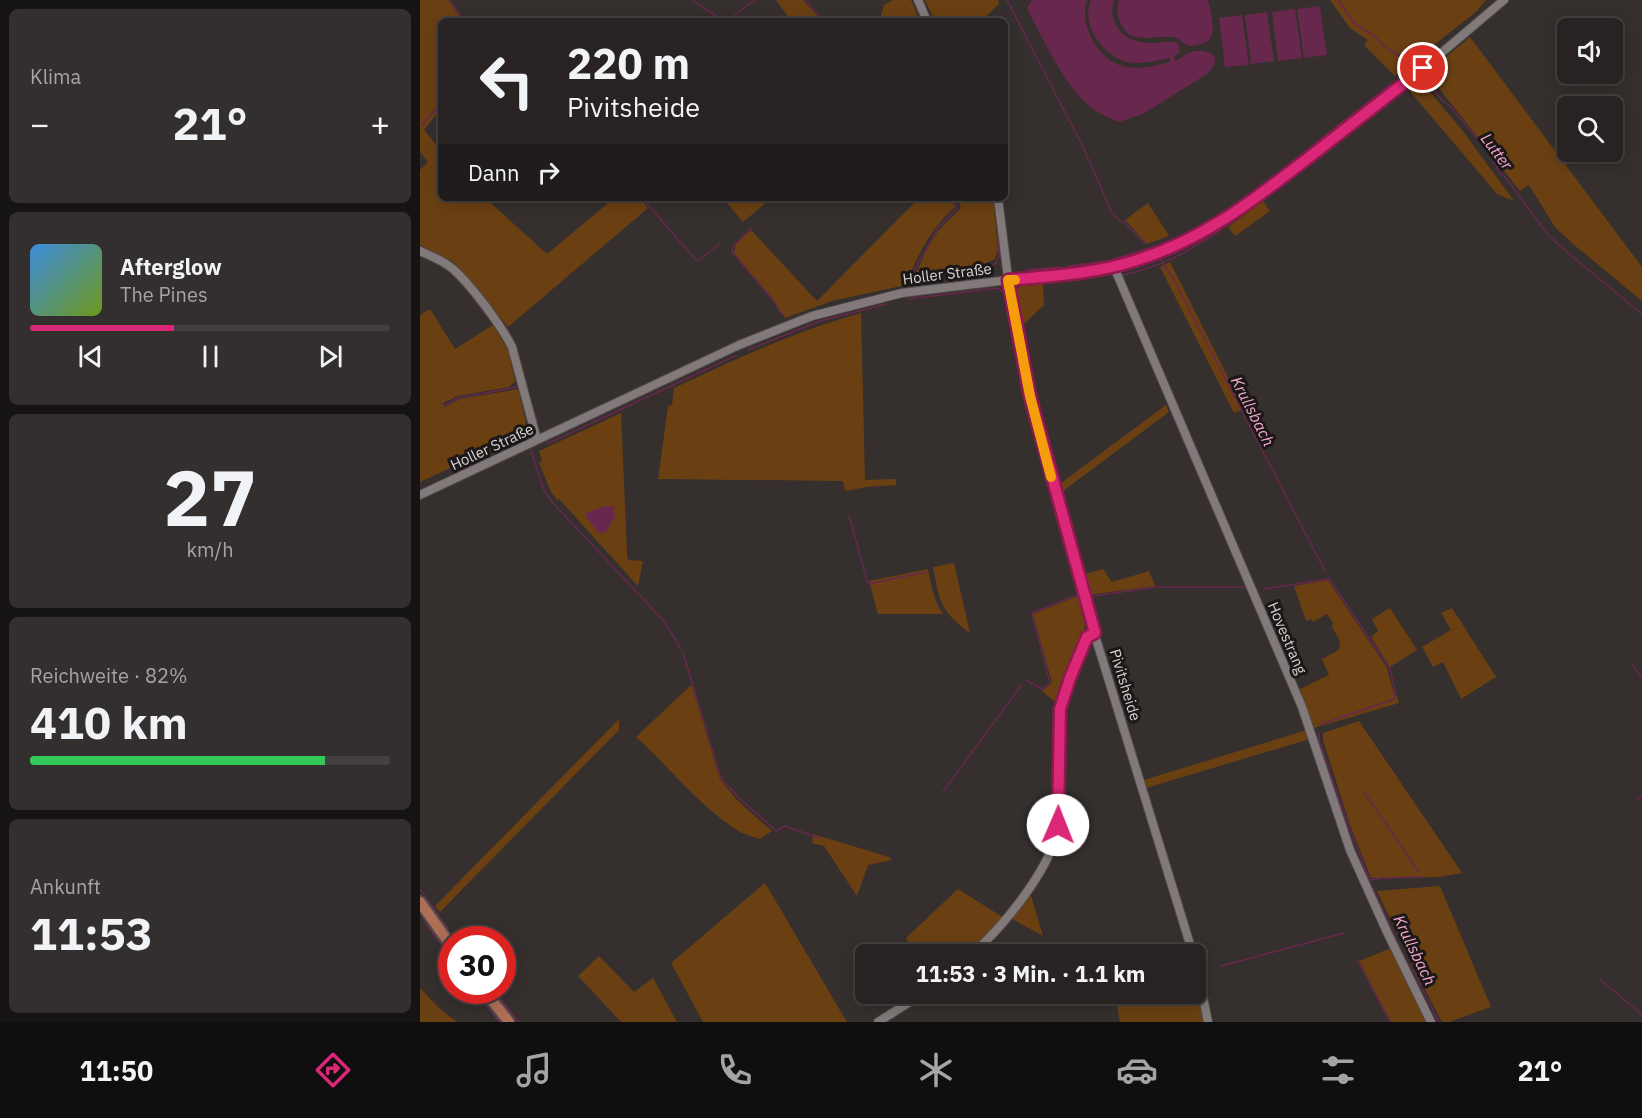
<!DOCTYPE html>
<html lang="de">
<meta charset="utf-8">
<style>
:root{--surface:#282322;--page:#342f2f;--text:#f1f3f6;--muted:#a5a4a5;--line:#444040;--accent:#db2777}
body{margin:0;font-family:"IBM Plex Sans",sans-serif;background:var(--page);color:var(--text);height:100vh;display:flex;flex-direction:column;font-size:22px;white-space:nowrap}
*{box-sizing:border-box;margin:0}
p{font-size:20px;color:var(--muted)}
.icon{flex:none;width:33px;height:33px;fill:none;stroke:currentColor;stroke-width:2;stroke-linecap:round;stroke-linejoin:round}
.map{position:relative;flex:1;overflow:hidden}
.drawer{display:flex;flex-direction:column;gap:9px;padding:9px;background:#161313;width:420px}
.drawer>*{flex:none}
.top-card{position:absolute;left:18px;top:18px;width:570px;height:183px;border-radius:9px;box-shadow:0 3px 15px #0003,0 0 0 2px var(--line);background:#282322;color:var(--text);overflow:hidden}
.buttons{position:absolute;left:1137px;top:18px;display:grid;gap:12px}
.buttons a{display:grid;place-items:center;width:66px;height:66px;border-radius:9px;background:var(--surface);box-shadow:0 3px 15px #0003,0 0 0 2px var(--line);font-size:30px}
.speed{position:absolute;left:18px;top:926px;display:flex;gap:12px;font-size:30px;font-weight:700;text-align:center}
.speed>*{display:grid;place-content:center;width:78px;height:78px;border-radius:50%;background:var(--surface);box-shadow:0 3px 15px #0003,0 0 0 2px var(--line);line-height:1}
.speed .limit{border:9px solid #d22;background:#fff;color:#111}
.pin{position:absolute;display:grid;place-items:center;width:51px;height:51px;color:#fff;margin:-26px;border:3px solid #fff;border-radius:50%;box-shadow:0 2px 6px #0007}
.me{position:absolute;width:66px;margin:-33px;rotate:1deg;stroke-linejoin:round;filter:drop-shadow(0 0 4px #0008)}
.turn{display:flex;align-items:center;gap:21px;height:126px;padding:0 30px;font-size:27px}
.turn .icon{width:78px;height:78px;stroke-width:2.5}
.turn b{display:block;font-size:42px;line-height:51px}
.then{display:flex;align-items:center;height:57px;padding:0 30px;background:#0003;gap:12px;font-size:22px}
.big{font-size:45px;font-weight:700;line-height:1.1}
.drawer .widget{flex:1;display:flex;flex-direction:column;justify-content:center;gap:9px;min-width:0;padding:0 21px;border-radius:9px;background:var(--page)}
.drawer .dial{align-items:center;gap:0}
.dial b{font-size:78px;line-height:1}
.song{display:flex;align-items:center;gap:18px}
.cover{width:72px;height:72px;border-radius:9px;background:linear-gradient(135deg,hsl(210 70% 55%),hsl(80 70% 35%))}
.played{height:6px;border-radius:3px;background:linear-gradient(90deg,var(--accent) 40%,var(--line) 40%)}
.keys{display:flex;justify-content:space-around;direction:ltr}
.heat{display:flex;justify-content:space-between;align-items:center;font-size:33px;direction:ltr}
.charge{height:9px;border-radius:4px;background:linear-gradient(90deg,#34c759 82%,var(--line) 0)}
.trip{position:absolute;left:435px;top:944px;width:351px;height:60px;border-radius:9px;background:var(--surface);box-shadow:0 3px 15px #0003,0 0 0 2px var(--line);font-weight:700;line-height:60px;text-align:center}
.tab-bar{display:flex;height:96px;justify-content:space-around;align-items:center;background:#100e0e;color:var(--muted)}
.tab-bar .icon{width:42px;height:42px}
.tab-bar .selected{color:var(--accent)}
.tab-bar b{font-size:27px;color:var(--text)}
main{display:flex;flex:1;min-height:0}
.map>svg:first-child{display:block}
</style>
<main>
<section class="drawer">
<div class="widget"><p>Klima</p>
<div class="heat"><a>−</a><b class="big">21°</b><a>+</a></div>
</div>
<div class="widget">
<div class="song"><i class="cover"></i><div><b>Afterglow</b><p>The Pines</p></div></div>
<div class="played"></div>
<div class="keys"><svg class="icon" aria-label="previous" viewBox="0 0 24 24"><path d="M18 5L8 12l10 7zM5 5v14"/></svg><svg class="icon" aria-label="pause" viewBox="0 0 24 24"><path d="M8 5v14M16 5v14"/></svg><svg class="icon" aria-label="next" viewBox="0 0 24 24"><path d="M6 5l10 7-10 7zM19 5v14"/></svg></div>
</div>
<div class="widget dial"><b>27</b><p>km/h</p></div>
<div class="widget"><p>Reichweite · 82%</p><b class="big">410 km</b><div class="charge"></div></div>
<div class="widget"><p>Ankunft</p><b class="big">11:53</b></div>
</section>
<div class="map">
<svg width="1222" height="1022" viewBox="0 0 1222 1022">
<rect width="100%" height="100%" fill="#352f2e"/>
<!-- green -->
<path fill="#6a4013" d="M0 0H28L43 21H21V102L16 107 20 110 4 130 21 150V198H65L127 254 187 204 182 198H219L228 208 88 327 35 263 0 245V170L8 162 0 152Z
M356 0H383L402 21H371Z
M473 0H491L500 21H462L461 15 464 5Z
M505 0H578L579 4 561 21H515Z
M910 0H1066L1057 11 975 76 944 45 948 40 930 28Z
M1050 37 1222 267V301L1153 244 1135 227 1109 185 1100 191 1007 73Z
M1000 80 1042 130 1094 201 1077 194 988 89Z
M303 198H352L323 222Z
M499 198H530L535 207C512 227 496 257 486 285L412 301 365 318 353 299 314 253 316 243 331 230 397 301Z
M537 198H573L578 249 575 259 558 267 493 279 507 249 518 231 541 208Z
M843 201 850 211 815 236 808 227Z
M728 203 749 236 727 244 705 220Z
M750 262 824 409 814 413 740 267Z
M623 283 624 305 601 327 595 290 601 285Z
M10 309 35 349 73 325 88 350 95 381 89 387 38 396 23 403 25 407 40 399 98 389 108 432 0 482V315Z
M441 313 445 480 476 479V485L447 487 425 491 423 481 238 479 248 406 252 405 254 388C315 359 376 331 441 313Z
M746 405 749 412 639 494 637 486Z
M201 413 207 553 208 560 223 561 218 586 139 499 137 500 130 490 119 463 122 461 119 451Z
M534 563 550 633C521 612 519 601 513 567Z
M508 569C511 585 514 601 523 614H458L449 581Z
M683 569 692 582 729 571 735 586 668 595 662 575Z
M908 580 967 668 974 694H976L979 703 894 728 878 690 909 675 902 659 919 650 920 641 912 627 913 623 907 614 893 622 891 619 886 621 874 586Z
M660 595 665 614 664 634 639 698 635 702 622 691 632 683 613 614Z
M970 608 997 650 970 667 951 637 958 631 952 619Z
M1032 608 1076 677 1041 699 1023 662 1013 667 1002 647 1031 630 1021 613Z
M270 686H272L300 779 317 800 352 831 340 839C331 836 319 833 311 826 275 801 248 766 216 737Z
M199 719V730L20 912 15 906Z
M939 721 1042 873 1019 877 951 878 929 822 903 740V733Z
M887 730 890 739 726 788 724 780Z
M393 834 469 857 472 860 448 865 437 896 404 846 392 843Z
M345 883 427 1022H283L251 963Z
M1020 886 1071 1007 1029 1022H1022C999 979 978 936 957 891Z
M538 889 584 918 548 954H495L486 938Z
M610 892 623 936 592 919V914Z
M971 948 1006 1022H971L939 961Z
M179 956 214 992 233 978 257 1022H201L158 976Z
M0 988 20 1009 37 1022H0Z
M776 989 779 990 785 1022H700L697 1005 687 993H776Z"/>
<!-- water -->
<path fill="#68274d" d="M612 0H667C658 26 680 63 707 67 721 69 736 66 750 62L749 58C735 61 721 65 707 62 683 56 660 24 671 0H694C687 25 705 43 730 43 737 44 746 40 754 42 760 43 760 48 759 53L754 56 755 61C760 59 763 56 768 53 784 46 808 55 787 74L723 114 699 122C688 117 676 113 667 104 641 79 626 44 609 13L607 8Z
M699 0H788C791 14 800 40 781 44 777 45 771 47 767 45 761 43 759 37 751 37 734 36 729 41 709 35 699 24 695 15 699 0Z
M900 6 907 55 884 58 877 9Z
M875 9 882 58 858 61 852 12Z
M847 12 854 61 831 64 825 15Z
M822 15 829 65 805 67 799 18Z
M193 506 195 516 186 532 179 533 166 517V513L182 507Z"/>
<g fill="none" stroke-linecap="round" stroke-linejoin="round">
<!-- stream -->
<path stroke="#68274d" stroke-width="1.5" d="M29 0 44 21
M272 0 304 21
M385 0 404 21
M587 0 663 147 692 213 699 220 704 222 726 244
M918 0 935 24 953 35 964 46 990 63 996 71
M308 21 334 0
M999 74 1024 102 1030 106 1067 150 1080 173 1086 178 1128 235 1155 259 1222 314
M2 125 21 103
M888 149 971 84
M222 198 276 260 278 261 300 243
M758 238 791 221 826 196
M0 246 10 251
M313 251 312 248 332 227
M312 252 352 299 362 314
M694 259 748 242
M740 259 753 278 906 573
M28 260 39 269 46 277
M576 262 579 256 578 226
M648 266 686 261
M606 270 640 267
M492 274 518 228 537 209 533 198
M703 275C740 267 770 251 801 230
M495 281 559 271 577 263
M42 284 75 326
M488 299 578 288 586 295 589 310
M77 316 87 329 94 342
M96 347 108 391
M328 350 400 321 466 304
M24 406 38 398 98 387 95 374
M112 408 118 421
M752 415 822 576
M127 444 317 355
M111 450 123 488 132 502 244 621 261 649
M429 515 448 584 506 572
M844 589 908 579
M668 597 735 587H824
M263 653 301 778 319 798 354 829 357 831 364 826 400 838
M1213 665 1222 678
M606 680 622 689 630 683 612 613 654 596
M899 725 974 699 975 691 970 669 908 577
M899 732V740L927 822 950 881
M523 792 602 684
M944 792 999 872
M1216 800 1222 796
M949 880 964 878 1001 877
M953 888 984 958 994 972 1019 1022
M0 889 28 929
M757 913 769 954
M5 923 32 959
M33 936 35 939
M938 961 970 1022
M801 966 924 933
M1180 979 1222 1015
M55 990 79 1022
M74 990 99 1022"/>
<!-- minor casing -->
<g stroke="#514c4b" stroke-width="10">
<path id="minor" d="M498 0 507 21
M578 198 589 286 610 396 621 442 665 603 773 954
M0 251C11 256 24 261 33 269 51 285 81 325 92 347L117 440
M694 267 882 707 930 850 967 932 1011 1022
M0 495 319 345 392 316 482 293 694 267 729 256 771 239 806 220 843 193 1013 60 1084 0
M552 954C582 928 627 873 636 835 641 817 639 798 639 780 638 756 636 730 641 707 644 690 651 674 658 659 662 649 664 639 675 633
M776 962 788 1022
M458 1022 504 993"/>
</g>
<!-- major casing -->
<g stroke="#514c4b" stroke-width="14">
<path id="major" d="M0 902 32 947
M64 990 89 1022"/>
</g>
<!-- minor -->
<use href="#minor" stroke="#827a7a" stroke-width="8"/>
<!-- major -->
<use href="#major" stroke="#ad6f55" stroke-width="10"/>
</g>
<g fill="none" stroke-linecap="round" stroke-linejoin="round">
<!-- route casing -->
<g stroke="#8e194d" stroke-width="15">
<path id="route" d="M638 825 640 709 650 678 667 637 675 633 610 396 588 280C630 276 673 274 714 261 784 240 835 199 892 155 929 126 967 97 1003 68"/>
</g>
<!-- route -->
<use href="#route" stroke="#db2777" stroke-width="10"/>
<!-- slow -->
<path stroke="#f59e0b" stroke-width="10" d="M595 280H588L589 286 610 396 631 477"/>
</g>
<g text-anchor="middle" stroke-width="6" stroke-linejoin="round" paint-order="stroke">
<!-- street labels -->
<g font-size="15" fill="#d7d3d3" stroke="#1b1817">
<text transform="translate(527 274) rotate(-7)" y="5">Holler Straße</text>
<text transform="translate(72 447) rotate(-25)" y="5">Holler Straße</text>
<text transform="translate(867 638) rotate(67)" y="5">Hovestrang</text>
<text transform="translate(705 685) rotate(73)" y="5">Pivitsheide</text>
</g>
<!-- water labels -->
<g font-size="16" font-style="italic" fill="#f8a8d2" stroke="#1b1817">
<text transform="translate(1077 151) rotate(53)" y="6">Lutter</text>
<text transform="translate(833 411) rotate(63)" y="6">Krullsbach</text>
<text transform="translate(995 950) rotate(64)" y="6">Krullsbach</text>
</g>
</g>
</svg>
<div class="buttons">
<a><svg class="icon" aria-label="sound" viewBox="0 0 24 24"><path d="M4 9h4l5-4v14l-5-4H4zM17 9q2 3 0 6"/></svg></a>
<a><svg class="icon" aria-label="search" viewBox="0 0 24 24"><circle cx="10" cy="10" r="6"/><path d="M15 15l6 6"/></svg></a>
</div>
<div class="speed"><div class="limit">30</div></div>
<div class="pin" style="left:1003px;top:68px;background:#d93025"><svg class="icon" aria-label="arrive" viewBox="0 0 24 24"><path d="M6 21V4h12l-3 4 3 4H6"/></svg></div>
<svg class="me" style="left:638px;top:825px" viewBox="-20 -20 40 40"><circle r="19" fill="#fff"/><path d="M0-13L10 11 0 6-10 11z" fill="#db2777"/></svg>
<div class="trip">11:53 · 3 Min. · 1.1 km</div>
<div class="top-card">
<div class="turn"><svg class="icon" aria-label="left" viewBox="0 0 24 24"><path d="M17 20v-9H6M10 6l-5 5 5 5"/></svg><div><b>220 m</b>Pivitsheide</div></div>
<div class="then">Dann<svg class="icon" aria-label="right" viewBox="0 0 24 24"><path d="M7 20v-9h11M14 6l5 5-5 5"/></svg></div>
</div>
</div>
</main>
<nav class="tab-bar">
<b>11:50</b>
<svg class="icon selected" aria-label="directions" viewBox="0 0 24 24"><path d="M12 3l9 9-9 9-9-9zM9 14v-3h6M13 9l2 2-2 2"/></svg>
<svg class="icon" aria-label="music" viewBox="0 0 24 24"><path d="M9 18V5l10-2v13"/><circle cx="6" cy="18" r="3"/><circle cx="16" cy="16" r="3"/></svg>
<svg class="icon" aria-label="phone" viewBox="0 0 24 24"><path d="M5 4h4l2 5-3 2q2 4 5 5l2-3 5 2v4C11 20 4 13 5 4z"/></svg>
<svg class="icon" aria-label="climate" viewBox="0 0 24 24"><path d="M12 3v18M4 7l16 10M4 17L20 7"/></svg>
<svg class="icon" aria-label="car" viewBox="0 0 24 24"><path d="M5 17H2v-5l4-1 3-4h7l3 4 3 1v5h-3M9 17h6M6 11h13"/><circle cx="7" cy="17" r="2"/><circle cx="17" cy="17" r="2"/></svg>
<svg class="icon" aria-label="filters" viewBox="0 0 24 24"><path d="M4 7h16M4 17h16"/><circle cx="9" cy="7" r="2"/><circle cx="15" cy="17" r="2"/></svg>
<b>21°</b>
</nav>
